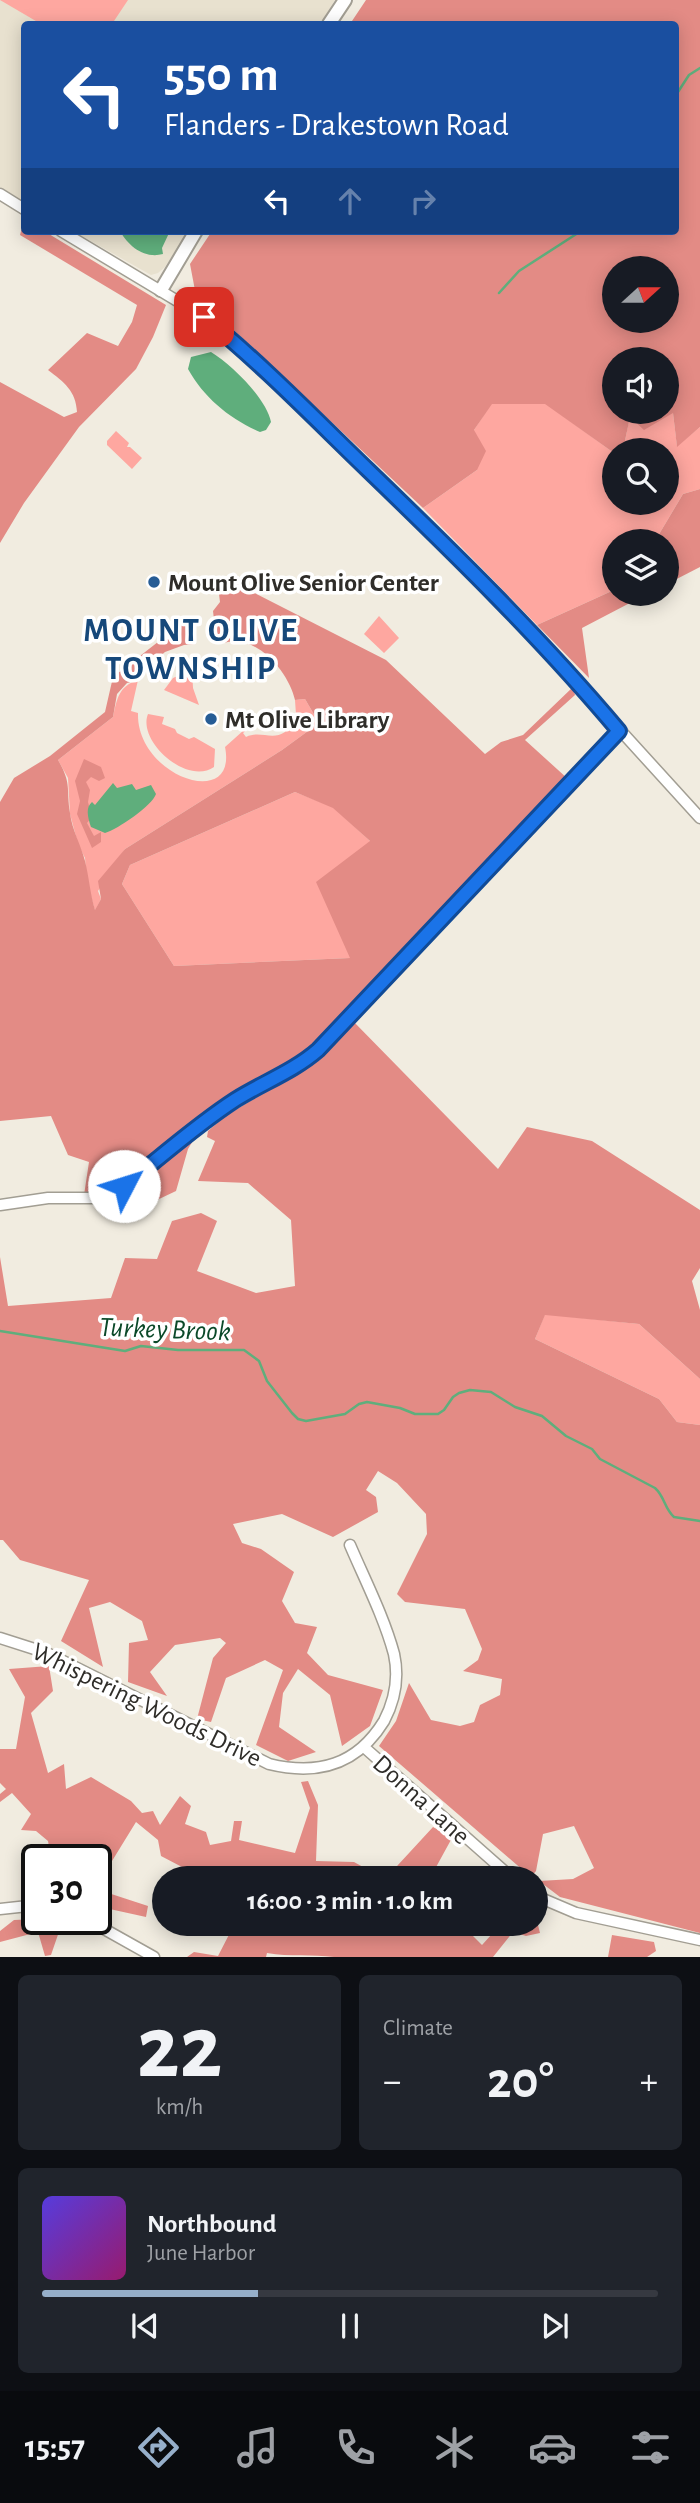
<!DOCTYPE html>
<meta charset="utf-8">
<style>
:root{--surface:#171b24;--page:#20242c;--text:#f1f3f6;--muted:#9ea1a6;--line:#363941;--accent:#96afca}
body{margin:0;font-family:"Alegreya Sans",sans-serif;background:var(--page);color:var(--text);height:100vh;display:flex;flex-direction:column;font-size:26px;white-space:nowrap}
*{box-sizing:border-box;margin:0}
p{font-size:23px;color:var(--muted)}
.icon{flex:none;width:38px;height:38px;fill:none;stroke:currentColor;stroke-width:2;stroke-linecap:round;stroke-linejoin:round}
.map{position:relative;height:1957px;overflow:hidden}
.drawer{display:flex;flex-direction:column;gap:18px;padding:18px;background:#0d0f14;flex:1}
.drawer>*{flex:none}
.banner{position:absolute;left:21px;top:21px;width:658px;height:214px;border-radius:7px;box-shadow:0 4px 18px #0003;background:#1a4fa0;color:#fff;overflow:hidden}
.needle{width:46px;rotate:69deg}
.controls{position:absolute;left:602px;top:256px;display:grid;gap:14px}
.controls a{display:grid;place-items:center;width:77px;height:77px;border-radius:50%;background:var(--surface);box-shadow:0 4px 18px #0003;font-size:35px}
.speed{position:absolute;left:21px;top:1844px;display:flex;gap:14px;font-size:35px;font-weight:700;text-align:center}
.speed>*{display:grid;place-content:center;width:91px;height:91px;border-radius:50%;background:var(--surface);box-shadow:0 4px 18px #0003;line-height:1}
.speed .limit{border:4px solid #111;border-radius:10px;background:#fff;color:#111}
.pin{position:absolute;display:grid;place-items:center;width:60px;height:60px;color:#fff;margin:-30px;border-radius:14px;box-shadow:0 4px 10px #0006}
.me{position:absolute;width:77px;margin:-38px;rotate:50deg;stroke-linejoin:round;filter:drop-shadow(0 0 5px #0008)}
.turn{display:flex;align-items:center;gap:24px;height:147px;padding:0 28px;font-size:32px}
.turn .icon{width:91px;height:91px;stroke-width:2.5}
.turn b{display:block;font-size:49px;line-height:60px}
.lanes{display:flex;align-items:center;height:66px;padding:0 28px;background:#0003;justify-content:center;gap:35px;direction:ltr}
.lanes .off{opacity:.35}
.big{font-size:52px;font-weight:700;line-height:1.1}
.drawer .widget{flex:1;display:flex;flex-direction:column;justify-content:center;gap:10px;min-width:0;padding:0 24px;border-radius:10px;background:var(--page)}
.drawer .dial{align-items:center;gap:0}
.dial b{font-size:91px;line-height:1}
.song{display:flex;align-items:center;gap:21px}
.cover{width:84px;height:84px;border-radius:10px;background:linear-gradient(135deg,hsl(250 70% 55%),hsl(320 70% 35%))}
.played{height:7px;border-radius:4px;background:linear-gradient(90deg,var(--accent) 35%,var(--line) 35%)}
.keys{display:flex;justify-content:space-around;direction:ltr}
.heat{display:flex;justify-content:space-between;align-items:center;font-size:38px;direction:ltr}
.drawer .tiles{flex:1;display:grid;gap:18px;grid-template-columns:1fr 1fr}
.widget:last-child{grid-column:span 2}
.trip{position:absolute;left:152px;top:1866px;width:396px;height:70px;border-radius:35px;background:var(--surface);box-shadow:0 4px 18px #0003;font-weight:700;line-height:70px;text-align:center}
.tabs{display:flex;height:112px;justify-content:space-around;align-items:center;background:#090b0e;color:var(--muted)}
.tabs .icon{width:49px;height:49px}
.tabs .selected{color:var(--accent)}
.tabs b{font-size:32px;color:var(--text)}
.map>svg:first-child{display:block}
</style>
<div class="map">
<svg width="700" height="1957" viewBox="0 0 700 1957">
<rect width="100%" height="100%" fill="#f1ece0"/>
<!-- built -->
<path fill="#e8e1cf" d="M0 0H335L320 24H24V202L0 187Z
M73 231H188L165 267 158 273 151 275Z"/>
<!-- green -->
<path fill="#fea7a0" d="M0 0H128L112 24H41Z
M545 403 614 453V502H667V450H623L630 416 673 413 677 446 700 427V489L683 494 655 541H614V590L537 625 423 508 477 470 474 430 491 404Z
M116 431 129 443 127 447H130L142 458 132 469 107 445V441Z
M379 616 399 638 384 653 364 634Z
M192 670 193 688 199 705 164 690 173 678Z
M138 680 131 711 138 713C136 777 238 811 225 747L244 730H247L243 733 246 737C260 730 272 741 285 732L290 716 296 715 295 700 305 699 319 723 282 750 125 849 98 891 101 899 95 911 87 882 85 858 78 844 70 814 68 778 58 760 113 717C117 698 119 686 138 680Z
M148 714 164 717 162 724 175 729 177 733 189 739 194 737 215 749 214 767C187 786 137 741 148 714Z
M295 792 333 807 370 841 350 958 174 966 122 884 130 865Z
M545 1314 639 1324 700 1379V1425L677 1422 659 1399 535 1339Z"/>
<!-- forest -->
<path fill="#e38b85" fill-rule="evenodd" d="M366 0H700V427L677 447 673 413 644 430 630 417 623 450H614V453L545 404H492L474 430 486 451 477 470 423 508 225 322 197 301 190 264 212 231H676V24H350ZM614 268H667V320H614ZM614 359H667V411H614Z
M24 220V231H44L166 305 153 337 136 369 79 427 24 503 0 543V382L64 417 77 412C76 391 64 382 48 370L87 333 118 346 132 322 137 305 20 235Z
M700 489V567L667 584V541H655L683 494Z
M235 583 386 660 485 754 501 742 523 735 573 687 575 695 525 740 568 779 383 974 308 1050 217 1104 114 1186 84 1195 89 1162 68 1155 51 1116 0 1121V802L14 778 50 756 105 712 113 677 190 617 195 624V644L184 645 165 652 148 666 138 680 127 683 117 694 113 717 58 760C72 784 66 788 70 813 72 830 81 845 85 861 89 877 90 893 95 910L101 899 98 881 125 849 282 750 319 723 305 699 295 700C289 672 254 630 221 644L216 638 213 611 220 602 219 594ZM295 792 333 808 370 841 316 882 350 958 174 966 122 884 130 865Z
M614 590V593H649L582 628 589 678 537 625Z
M84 759 101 767 105 778 99 781 91 777 86 782 90 790 88 802 92 817 87 823 94 836 101 832V842L92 848 77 814 80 801 75 781Z
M352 1020 498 1169 527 1127 592 1141 700 1210V1268L692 1281 700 1310V1379L639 1324 545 1315 535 1339 659 1399 677 1422 700 1425V1933L560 1897 539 1881 573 1879 594 1868 574 1826 543 1834 536 1871 531 1877 379 1746 396 1721 409 1683 431 1720 460 1726 474 1722 480 1705 500 1695 502 1679 463 1671 478 1660 482 1649 465 1609 405 1602 397 1594 427 1534 426 1514 397 1483 378 1471 366 1490 376 1497 378 1512 333 1537 282 1514 233 1524 242 1543 261 1549 294 1572 282 1601 295 1623 317 1627 307 1653 328 1675 383 1690 370 1726 342 1746 330 1695 298 1669 283 1693 279 1727 316 1752 288 1761 256 1745 283 1670 265 1660 226 1678 211 1722 197 1719 213 1658 226 1643 220 1638 175 1645 150 1672 167 1696 128 1682 129 1643 148 1640 142 1621 110 1602 89 1608 103 1667 61 1641 89 1580 20 1560 3 1540H0V1257L8 1306 111 1298 125 1258 157 1259 172 1221 201 1213 217 1221 197 1271 256 1293 295 1286 291 1220 248 1183 198 1181 215 1141 207 1137 208 1131 224 1117 313 1063Z
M197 1134 188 1149 176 1191 157 1200 142 1179Z
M49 1666 53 1691 31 1713 48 1773 64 1764 66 1789 91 1777 131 1801 142 1813 153 1811 160 1825 180 1796 191 1806 185 1824 206 1832 210 1845 231 1841 234 1821H242L239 1840 295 1853 310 1808 301 1782 308 1781 318 1805 316 1861 354 1862 383 1878H203L161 1856 158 1840 136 1822 96 1887V1860H46L51 1858 48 1841 36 1831 21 1830 31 1814 12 1793 0 1802V1794L6 1789 0 1783V1749H16L25 1697 9 1669Z
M433 1827 452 1838 435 1869 402 1874 399 1878H386Z
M96 1889 148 1906 146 1917 96 1906Z
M536 1917 540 1933 526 1936 513 1932 493 1957H334C312 1954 290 1957 267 1953L266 1957H187L194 1952 218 1956 235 1923H443L436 1933 464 1927 482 1945 502 1923H536Z
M37 1919 63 1920 51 1955 45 1956 38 1932 0 1942V1931L14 1920Z
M612 1935 654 1942 656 1951 647 1957H608Z"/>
<!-- water -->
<path fill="#5fae7c" d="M120 231H170L162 248 163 254C145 259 129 247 120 231Z
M211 352C232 365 266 398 271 422L266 430 260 432C230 419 204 398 188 369L191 357Z
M113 783 117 788 132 784 136 790 151 785 156 794C152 806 118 829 105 833L91 827C88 818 85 808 92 802L95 805Z"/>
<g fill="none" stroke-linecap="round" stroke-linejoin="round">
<!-- stream -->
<path stroke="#5fae7c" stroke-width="2.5" d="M676 95 689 75 700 68
M499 293 519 271 581 231
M0 1331 125 1351 141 1346 178 1350H244L259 1361 267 1381 292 1413 298 1419 306 1421 345 1414 359 1404 367 1402 400 1408 415 1414H438L444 1410 453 1397 459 1393 470 1390 491 1392 515 1407 542 1416 566 1436 592 1449 600 1459 655 1488C665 1497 664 1508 674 1517L700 1521"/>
<!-- minor casing -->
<g stroke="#a29e93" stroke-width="13">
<path id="minor" d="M0 194 24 209
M61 231 204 317 252 357 512 611 700 818
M0 1205 48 1198H101L124 1186 185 1136 234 1101 311 1056 619 731
M0 1638 47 1653 269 1764C318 1776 357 1765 384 1721 395 1700 399 1677 394 1654 384 1617 365 1580 350 1545
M365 1748 512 1878
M536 1896 576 1913 700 1940
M0 1909 37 1905
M88 1920 154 1957"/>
</g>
<!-- major casing -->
<g stroke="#a29e93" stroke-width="16">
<path id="major" d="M329 24 345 0
M161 290 196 231"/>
</g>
<!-- minor -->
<use href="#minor" stroke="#fff" stroke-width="10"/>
<!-- major -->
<use href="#major" stroke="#fff" stroke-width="12"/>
</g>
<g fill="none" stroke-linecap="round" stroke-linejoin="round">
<!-- route casing -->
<g stroke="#114b97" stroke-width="18">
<path id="route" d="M124 1186C161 1157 195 1126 235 1100 262 1083 294 1071 318 1050L619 731C541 638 455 554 368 470 314 418 262 364 204 317"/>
</g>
<!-- route -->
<use href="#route" stroke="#1a73e8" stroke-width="12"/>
</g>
<!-- markers -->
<g fill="#265c95" stroke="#fff" stroke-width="2.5">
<circle cx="154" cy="582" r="7"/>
<circle cx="211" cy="719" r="7"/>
</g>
<g text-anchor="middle" stroke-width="7" stroke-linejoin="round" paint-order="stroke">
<!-- poi labels -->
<g font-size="26" font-weight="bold" fill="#2f2d29" stroke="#fff" text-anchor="start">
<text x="168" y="591">Mount Olive Senior Center</text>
<text x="225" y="728">Mt Olive Library</text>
</g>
<!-- street labels -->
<g font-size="26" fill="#2f2d29" stroke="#fff">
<text transform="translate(147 1704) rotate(26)" y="9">Whispering Woods Drive</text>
<text transform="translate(422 1799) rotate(42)" y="9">Donna Lane</text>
</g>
<!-- water labels -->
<g font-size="28" font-style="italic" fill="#0b4929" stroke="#fff">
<text transform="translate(165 1328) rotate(2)" y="10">Turkey Brook</text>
</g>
<!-- district labels -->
<g font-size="33" font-weight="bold" letter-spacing="2" fill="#16487a" stroke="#fff">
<text x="191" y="641">MOUNT OLIVE<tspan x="191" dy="38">TOWNSHIP</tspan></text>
</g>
</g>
</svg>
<div class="controls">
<a><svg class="needle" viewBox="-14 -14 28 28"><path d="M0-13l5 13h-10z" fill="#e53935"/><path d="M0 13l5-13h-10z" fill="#9ea1a6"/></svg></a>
<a><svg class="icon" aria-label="sound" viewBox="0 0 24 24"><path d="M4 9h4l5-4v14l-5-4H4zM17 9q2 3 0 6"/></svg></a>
<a><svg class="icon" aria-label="search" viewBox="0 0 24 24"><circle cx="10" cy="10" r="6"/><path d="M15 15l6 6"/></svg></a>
<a><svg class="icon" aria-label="layers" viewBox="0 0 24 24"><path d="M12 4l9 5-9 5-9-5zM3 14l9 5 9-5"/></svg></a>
</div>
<div class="speed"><div class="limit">30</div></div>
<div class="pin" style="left:204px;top:317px;background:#d93025"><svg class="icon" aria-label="arrive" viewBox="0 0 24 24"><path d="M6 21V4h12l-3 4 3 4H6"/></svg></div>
<svg class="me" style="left:124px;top:1186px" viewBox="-20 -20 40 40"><circle r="19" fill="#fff"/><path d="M0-13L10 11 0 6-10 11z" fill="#1a73e8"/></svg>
<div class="trip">16:00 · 3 min · 1.0 km</div>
<div class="banner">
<div class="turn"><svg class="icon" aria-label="left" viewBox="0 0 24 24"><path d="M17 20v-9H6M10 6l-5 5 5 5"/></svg><div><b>550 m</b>Flanders - Drakestown Road</div></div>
<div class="lanes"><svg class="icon" aria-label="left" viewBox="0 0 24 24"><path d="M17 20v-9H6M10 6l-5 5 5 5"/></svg><svg class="icon off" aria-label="ahead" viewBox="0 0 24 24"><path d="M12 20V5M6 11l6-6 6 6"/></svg><svg class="icon off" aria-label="right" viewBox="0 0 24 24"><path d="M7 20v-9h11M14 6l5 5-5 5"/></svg></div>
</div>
</div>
<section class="drawer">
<div class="tiles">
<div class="widget dial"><b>22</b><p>km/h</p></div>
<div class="widget"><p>Climate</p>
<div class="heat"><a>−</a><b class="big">20°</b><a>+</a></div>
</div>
<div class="widget">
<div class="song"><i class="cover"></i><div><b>Northbound</b><p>June Harbor</p></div></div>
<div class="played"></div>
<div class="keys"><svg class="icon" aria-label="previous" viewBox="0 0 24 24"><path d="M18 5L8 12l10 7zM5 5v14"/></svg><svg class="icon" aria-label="pause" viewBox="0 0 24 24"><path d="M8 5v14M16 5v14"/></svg><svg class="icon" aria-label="next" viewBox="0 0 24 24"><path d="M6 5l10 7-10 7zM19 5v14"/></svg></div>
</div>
</div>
</section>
<nav class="tabs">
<b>15:57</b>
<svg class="icon selected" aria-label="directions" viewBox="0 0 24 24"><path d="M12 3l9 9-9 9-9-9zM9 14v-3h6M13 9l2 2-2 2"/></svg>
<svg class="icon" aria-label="music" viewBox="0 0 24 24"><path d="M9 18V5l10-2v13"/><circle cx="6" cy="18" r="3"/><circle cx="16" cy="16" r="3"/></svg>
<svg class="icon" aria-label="phone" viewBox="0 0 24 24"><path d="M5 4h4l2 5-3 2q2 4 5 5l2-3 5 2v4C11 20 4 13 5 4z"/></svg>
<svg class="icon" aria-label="climate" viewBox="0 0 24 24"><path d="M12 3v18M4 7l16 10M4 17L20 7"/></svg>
<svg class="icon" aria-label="car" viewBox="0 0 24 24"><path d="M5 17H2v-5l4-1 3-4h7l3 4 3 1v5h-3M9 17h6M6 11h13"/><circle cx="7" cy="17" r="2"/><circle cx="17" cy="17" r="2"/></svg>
<svg class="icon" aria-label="filters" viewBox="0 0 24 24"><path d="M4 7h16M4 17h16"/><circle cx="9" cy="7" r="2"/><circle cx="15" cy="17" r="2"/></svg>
</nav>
